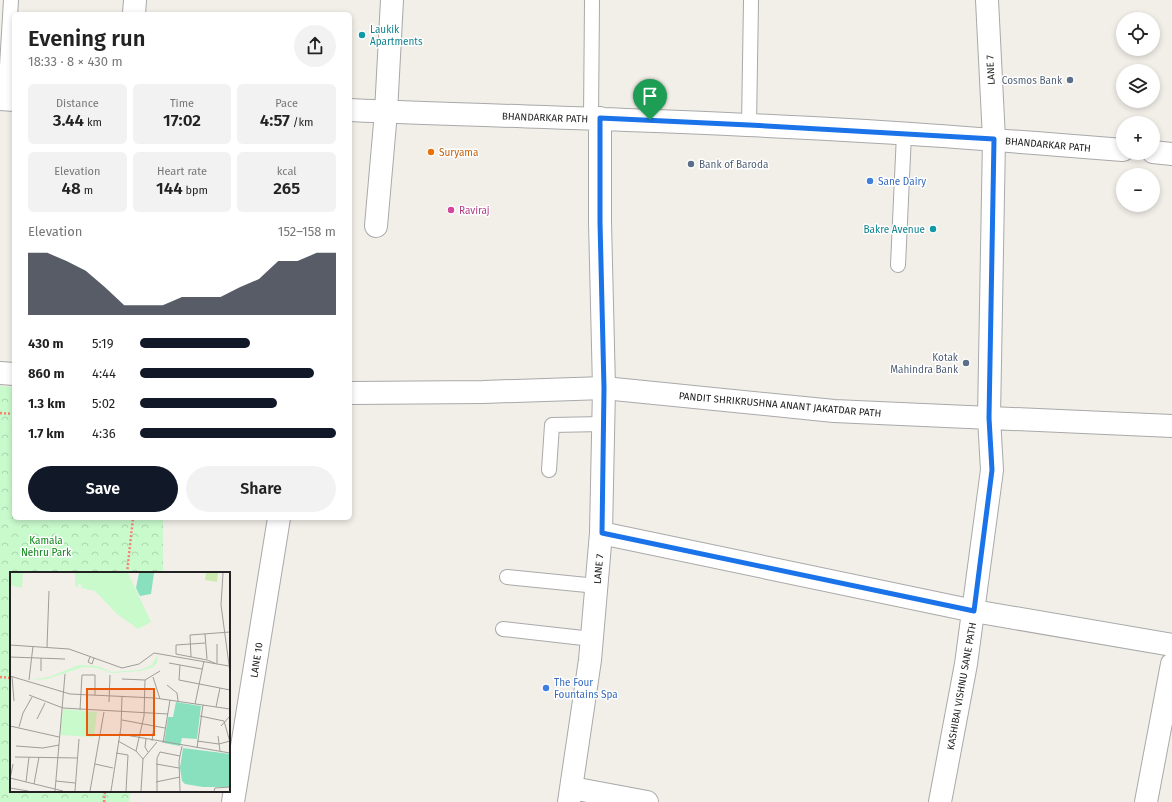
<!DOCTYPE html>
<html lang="en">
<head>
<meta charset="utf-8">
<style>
  :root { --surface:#fff; --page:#f2f2f2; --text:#222; --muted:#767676; --accent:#111827 }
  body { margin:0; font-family:"Fira Sans",sans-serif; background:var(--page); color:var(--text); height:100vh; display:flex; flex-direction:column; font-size:15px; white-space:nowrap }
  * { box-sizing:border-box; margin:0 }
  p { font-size:13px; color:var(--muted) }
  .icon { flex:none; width:22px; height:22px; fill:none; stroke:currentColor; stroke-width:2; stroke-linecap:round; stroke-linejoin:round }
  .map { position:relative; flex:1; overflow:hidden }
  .details { position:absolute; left:12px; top:12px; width:340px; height:508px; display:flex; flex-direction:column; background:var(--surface); border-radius:6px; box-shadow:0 2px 6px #0003 }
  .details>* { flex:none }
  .controls { position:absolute; left:1116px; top:12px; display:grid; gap:8px }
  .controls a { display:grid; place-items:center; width:44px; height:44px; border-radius:50%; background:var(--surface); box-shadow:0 2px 6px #0003; font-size:20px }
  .pin { position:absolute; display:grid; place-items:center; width:34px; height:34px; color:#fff; margin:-41px -17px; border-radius:50% 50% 50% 0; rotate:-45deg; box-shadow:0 0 4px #0007 }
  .pin .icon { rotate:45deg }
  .round { display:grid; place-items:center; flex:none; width:42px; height:42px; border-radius:21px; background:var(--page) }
  .overview { display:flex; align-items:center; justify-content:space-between; height:68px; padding:0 16px }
  h1 { font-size:22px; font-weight:600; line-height:30px }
  .metrics { display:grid; grid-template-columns:repeat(3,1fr); gap:6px; height:68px; padding:4px 16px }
  .metrics div { display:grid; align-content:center; border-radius:6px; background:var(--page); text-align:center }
  .metrics b { font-size:17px; font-weight:600 }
  .metrics small { font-size:11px; font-weight:400 }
  .metrics p { font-size:11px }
  .chart { height:112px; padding:8px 16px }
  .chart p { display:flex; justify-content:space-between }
  .chart svg { width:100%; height:72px; margin-top:4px; fill:var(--accent); opacity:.7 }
  .action { display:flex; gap:8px; margin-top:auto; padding:8px 16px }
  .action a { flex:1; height:46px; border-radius:24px; background:var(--accent); color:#fff; font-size:16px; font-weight:600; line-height:46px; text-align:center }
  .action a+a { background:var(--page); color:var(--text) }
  ul { padding:0 16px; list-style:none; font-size:13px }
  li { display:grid; grid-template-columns:64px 48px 1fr; align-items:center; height:30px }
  li i { height:10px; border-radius:5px; background:var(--accent) }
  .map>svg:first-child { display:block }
  .park { fill:url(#park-crowns) }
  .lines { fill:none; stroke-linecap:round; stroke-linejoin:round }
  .service-casing { stroke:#a9a9a9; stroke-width:16 }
  .minor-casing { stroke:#a9a9a9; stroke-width:24 }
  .tertiary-casing { stroke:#a9a9a9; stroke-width:24 }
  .path { stroke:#fa8072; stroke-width:2.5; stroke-dasharray:2 2; stroke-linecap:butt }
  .service { stroke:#fff; stroke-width:14 }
  .minor { stroke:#fff; stroke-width:22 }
  .tertiary { stroke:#fff; stroke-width:22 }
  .route-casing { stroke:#fff; stroke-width:8 }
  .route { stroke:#1a73e8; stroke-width:5 }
  .culture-dot { fill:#0f9aa8; stroke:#fff; stroke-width:1.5 }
  .service-dot { fill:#5c6f8a; stroke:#fff; stroke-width:1.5 }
  .food-dot { fill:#e8710a; stroke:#fff; stroke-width:1.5 }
  .shop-dot { fill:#3f7fe0; stroke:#fff; stroke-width:1.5 }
  .hotel-dot { fill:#d1479c; stroke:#fff; stroke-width:1.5 }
  .labels { text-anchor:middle; stroke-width:3; stroke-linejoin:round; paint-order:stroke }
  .culture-label { font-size:10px; fill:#0d838f; stroke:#fff; text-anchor:start }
  .street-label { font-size:10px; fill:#222; stroke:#fff }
  .service-label { font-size:10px; fill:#4e5e75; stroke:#fff; text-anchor:end }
  .food-label { font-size:10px; fill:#c56008; stroke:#fff; text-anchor:start }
  .shop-label { font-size:10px; fill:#366cbe; stroke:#fff; text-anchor:start }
  .hotel-label { font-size:10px; fill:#b23c85; stroke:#fff; text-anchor:start }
  .park-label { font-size:10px; fill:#0c8416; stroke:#fff }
  .inset-road { fill:none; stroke:#9f9d99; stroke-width:1 }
  .view { fill:#e8590c; fill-opacity:0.15; stroke:#e8590c; stroke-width:2 }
  .inset-edge { fill:none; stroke:#222; stroke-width:2 }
</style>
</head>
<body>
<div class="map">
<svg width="1172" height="802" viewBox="0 0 1172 802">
  <defs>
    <pattern id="park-crowns" width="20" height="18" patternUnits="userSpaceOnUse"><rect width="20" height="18" fill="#c8facc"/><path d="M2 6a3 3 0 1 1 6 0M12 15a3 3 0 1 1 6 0" fill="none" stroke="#acd6af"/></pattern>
  </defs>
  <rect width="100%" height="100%" fill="#f2efe9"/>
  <path class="park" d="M0 386 14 387V518H163V573H11V791H131L129 802H0Z"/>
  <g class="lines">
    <defs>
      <path id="service" d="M5 99 11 0
        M591 118 592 1
        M749 125 751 1
        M898 265 904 134
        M549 470 552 425 603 424
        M507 577 597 586
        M503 629 592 639"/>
      <path id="minor" d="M134 14 135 0
        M376 226 386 112 392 0
        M0 373 14 374
        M350 393 483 392 604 388 834 411 1172 426
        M601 533 974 611 1172 645
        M572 788 647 802
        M233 802 279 518
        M940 802 966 664 992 470 989 418 994 139 987 0
        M1146 802 1172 664"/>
      <path id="tertiary" d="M0 99 14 100
        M350 110C482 116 614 118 747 125 872 130 998 140 1123 150
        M1153 152 1172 154
        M569 802 590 660 601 533 604 388 600 222V118"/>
    </defs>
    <use href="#service" class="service-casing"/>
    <use href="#minor" class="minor-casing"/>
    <use href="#tertiary" class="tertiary-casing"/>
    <path class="path" d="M0 413 14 414
      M127 573 133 518
      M0 677 11 678
      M104 802 105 791"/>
    <use href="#service" class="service"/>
    <use href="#minor" class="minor"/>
    <use href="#tertiary" class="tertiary"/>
  </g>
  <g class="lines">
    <defs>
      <path id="route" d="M600 118 749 125 994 139 989 418 992 470 974 611 602 533 604 388 600 222Z"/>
    </defs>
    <use href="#route" class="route-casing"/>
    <use href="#route" class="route"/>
  </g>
  <g class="culture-dot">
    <circle cx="362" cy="35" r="4"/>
    <circle cx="933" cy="229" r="4"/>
  </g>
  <g class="service-dot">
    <circle cx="1070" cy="80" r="4"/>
    <circle cx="691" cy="164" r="4"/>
    <circle cx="966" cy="363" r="4"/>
  </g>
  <circle class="food-dot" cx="431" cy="152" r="4"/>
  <g class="shop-dot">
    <circle cx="870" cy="181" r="4"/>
    <circle cx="546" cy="688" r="4"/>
  </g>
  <circle class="hotel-dot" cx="451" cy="210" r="4"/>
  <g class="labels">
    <g class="culture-label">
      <text x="370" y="33">Laukik<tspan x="370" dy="12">Apartments</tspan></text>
      <text x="925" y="233" text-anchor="end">Bakre Avenue</text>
    </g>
    <g class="street-label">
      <text transform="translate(990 70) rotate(-93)" y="4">LANE 7</text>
      <text transform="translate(545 117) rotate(2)" y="4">BHANDARKAR PATH</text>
      <text transform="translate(1048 144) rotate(5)" y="4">BHANDARKAR PATH</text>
      <text transform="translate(780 404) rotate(5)" y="4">PANDIT SHRIKRUSHNA ANANT JAKATDAR PATH</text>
      <text transform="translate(598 569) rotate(-85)" y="4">LANE 7</text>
      <text transform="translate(256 660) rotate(-81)" y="4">LANE 10</text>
      <text transform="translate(961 686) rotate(-80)" y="4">KASHIBAI VISHNU SANE PATH</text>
    </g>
    <g class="service-label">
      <text x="1062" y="84">Cosmos Bank</text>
      <text x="699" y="168" text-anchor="start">Bank of Baroda</text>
      <text x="958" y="361">Kotak<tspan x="958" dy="12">Mahindra Bank</tspan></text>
    </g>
    <g class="food-label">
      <text x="439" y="156">Suryama</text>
    </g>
    <g class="shop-label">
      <text x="878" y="185">Sane Dairy</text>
      <text x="554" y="686">The Four<tspan x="554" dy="12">Fountains Spa</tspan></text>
    </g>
    <g class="hotel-label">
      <text x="459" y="214">Raviraj</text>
    </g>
    <g class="park-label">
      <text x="46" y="544">Kamala<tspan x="46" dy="12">Nehru Park</tspan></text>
    </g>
  </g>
  <g transform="translate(10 572)">
    <rect width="220" height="220" fill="#f2efe9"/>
    <path d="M196 1H208L207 10 195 8Z" fill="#cdebb0"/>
    <path d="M0 1H13L12 16 0 13ZM65 1H118L141 50 128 57 107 42 85 19 71 16 72 13 68 12 67 16 65 13ZM148 82 147 91 143 95 131 99 101 101 88 96 73 95 37 107 20 108 39 105 69 93 88 94 101 100 130 98 142 93ZM53 137 87 140 84 165 50 163Z" fill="#c8facc"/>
    <path d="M129 1H144L141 22 130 24 126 16ZM166 130 191 134 187 167 172 166 170 174 154 171 158 145H163ZM173 176 220 182V215H193L175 212 172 209 170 196Z" fill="#88e0be"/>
    <path class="inset-road" d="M213 1 211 33 220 100M195 62 197 87M195 71 166 73V82L197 88 207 92M207 72V91M0 73 59 77 112 96 129 92 144 81 219 94M37 75 39 19M0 85 55 87M80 85 78 90 82 92 84 86M181 85 180 63 220 60M159 91 192 97M170 93 169 108 220 118M31 99V86M0 104 60 122 145 126 220 137M2 104 4 129M143 105 150 127M112 107 135 108 150 99M19 108 23 74M157 113 167 121 168 129M19 123 53 136 158 142M99 130 100 103M185 132 194 89M206 135 210 116M70 138 72 103H85V123M190 144 214 149M27 147 35 131M112 148 155 156M214 149 220 170M0 154 49 165M211 154 220 144M9 155 13 141 22 125M110 162 220 181M208 164 210 179M136 167 135 175 138 180M108 169 126 179 133 187M142 169 144 154M187 169 209 172 220 169M153 171 160 128M6 174 33 176 49 173M187 176 193 133M126 179 134 144 135 108M106 181 118 183 116 219M5 185 68 186M85 192 103 196M146 192 169 196M0 206 53 219M0 207 3 192M46 209 65 211M16 210 19 185M146 210 170 205M24 212 29 185M0 216 18 219M45 219 55 102M65 219 69 167M80 219 94 140M101 219 111 155 112 124M131 219 133 187 147 170M147 219V186L150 180 170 184M170 219 169 189 172 174M204 219 205 216 220 215"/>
    <path class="view" d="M77 117H144V163H77Z"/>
    <rect width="220" height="220" class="inset-edge"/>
  </g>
</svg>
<div class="controls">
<a><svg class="icon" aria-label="locate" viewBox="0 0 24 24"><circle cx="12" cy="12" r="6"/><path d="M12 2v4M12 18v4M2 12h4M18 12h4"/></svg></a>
<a><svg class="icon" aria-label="layers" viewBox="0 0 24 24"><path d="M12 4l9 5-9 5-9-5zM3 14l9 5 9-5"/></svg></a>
<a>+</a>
<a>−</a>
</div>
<div class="pin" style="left:650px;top:120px;background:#1e9e55"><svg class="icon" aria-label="arrive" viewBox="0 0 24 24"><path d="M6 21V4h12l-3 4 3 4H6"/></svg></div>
<section class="details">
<div class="overview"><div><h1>Evening run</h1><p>18:33 · 8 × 430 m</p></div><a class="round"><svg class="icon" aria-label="share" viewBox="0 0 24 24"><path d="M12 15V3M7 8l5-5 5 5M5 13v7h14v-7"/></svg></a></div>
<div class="metrics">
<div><p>Distance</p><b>3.44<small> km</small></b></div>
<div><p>Time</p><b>17:02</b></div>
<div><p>Pace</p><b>4:57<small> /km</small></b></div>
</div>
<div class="metrics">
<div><p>Elevation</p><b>48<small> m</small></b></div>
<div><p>Heart rate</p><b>144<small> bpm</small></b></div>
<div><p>kcal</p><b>265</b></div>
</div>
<div class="chart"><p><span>Elevation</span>152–158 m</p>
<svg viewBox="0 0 160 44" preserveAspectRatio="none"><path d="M0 44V6L10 6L20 11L30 17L40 27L50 38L60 38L70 38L80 33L90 33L100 33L110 27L120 22L130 11L140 11L150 6L160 6V44z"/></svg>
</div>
<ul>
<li><b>430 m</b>5:19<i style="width:56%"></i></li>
<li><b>860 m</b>4:44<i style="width:89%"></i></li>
<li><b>1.3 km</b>5:02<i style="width:70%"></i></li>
<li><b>1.7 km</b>4:36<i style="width:100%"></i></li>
</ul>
<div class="action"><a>Save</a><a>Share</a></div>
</section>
</div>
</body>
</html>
